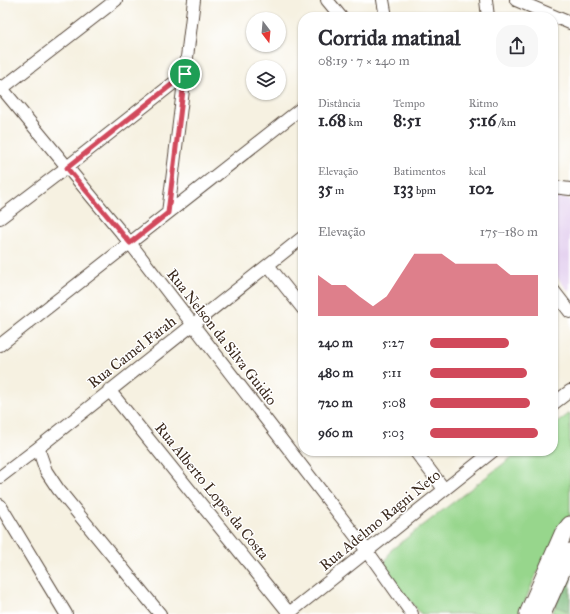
<!DOCTYPE html>
<html lang="pt">
<head>
<meta charset="utf-8">
<style>
  :root { --surface:#fff; --page:#f7f7f7; --text:#2b2b33; --muted:#7c7c81; --accent:#d1495b }
  body { margin:0; font-family:"IM FELL Great Primer",serif; background:var(--page); color:var(--text); height:100vh; display:flex; flex-direction:column; font-size:15px; white-space:nowrap }
  * { box-sizing:border-box; margin:0 }
  p { font-size:13px; color:var(--muted) }
  .icon { flex:none; width:22px; height:22px; fill:none; stroke:currentColor; stroke-width:2; stroke-linecap:round; stroke-linejoin:round }
  .map { position:relative; flex:1; overflow:hidden }
  .details { position:absolute; left:298px; top:12px; width:260px; height:444px; display:flex; flex-direction:column; background:var(--surface); border-radius:16px; box-shadow:0 1px 3px #0004 }
  .details>* { flex:none }
  .needle { width:26px; rotate:164deg }
  .controls { position:absolute; left:246px; top:12px; display:grid; gap:8px }
  .controls a { display:grid; place-items:center; width:40px; height:40px; border-radius:50%; background:var(--surface); box-shadow:0 1px 3px #0004; font-size:20px }
  .pin { position:absolute; display:grid; place-items:center; width:34px; height:34px; color:#fff; margin:-17px; border:2px solid #fff; border-radius:50%; box-shadow:0 1px 4px #0007 }
  .round { display:grid; place-items:center; flex:none; width:42px; height:42px; border-radius:16px; background:var(--page) }
  .overview { display:flex; align-items:center; justify-content:space-between; height:68px; padding:0 20px }
  h1 { font-size:22px; font-weight:800; line-height:30px }
  .metrics { display:grid; grid-template-columns:repeat(3,1fr); gap:6px; height:68px; padding:4px 20px }
  .metrics div { display:grid; align-content:center }
  .metrics b { font-size:17px; font-weight:800 }
  .metrics small { font-size:11px; font-weight:400 }
  .metrics p { font-size:11px }
  .chart { height:112px; padding:8px 20px }
  .chart p { display:flex; justify-content:space-between }
  .chart svg { width:100%; height:72px; margin-top:4px; fill:var(--accent); opacity:.7 }
  ul { padding:0 20px; list-style:none; font-size:13px }
  li { display:grid; grid-template-columns:64px 48px 1fr; align-items:center; height:30px }
  li i { height:10px; border-radius:5px; background:var(--accent) }
  .map>svg:first-child { display:block }
  .built { fill:#e5d3f0 }
  .green { fill:#97d68c; stroke:#698055 }
  .forest { fill:#79b778; stroke:#5a704b }
  .lines { fill:none; stroke-linecap:round; stroke-linejoin:round }
  .street-casing { stroke:#57483b; stroke-width:14 }
  .secondary-casing { stroke:#57483b; stroke-width:19 }
  .street { stroke:#fff; stroke-width:12 }
  .secondary { stroke:#fff; stroke-width:17 }
  .route-casing { stroke:#fff; stroke-width:8 }
  .route { stroke:#d1495b; stroke-width:5 }
  .labels { text-anchor:middle; stroke-width:3; stroke-linejoin:round; paint-order:stroke }
  .street-label { font-size:15px; fill:#3b2a1e; stroke:#fff }
</style>
</head>
<body>
<div class="map">
<svg width="570" height="614" viewBox="0 0 570 614">
  <rect width="100%" height="100%" fill="#fff"/>
  <filter id="ink" filterUnits="userSpaceOnUse"><feTurbulence type="fractalNoise" baseFrequency=".025" numOctaves="2"/><feDisplacementMap in="SourceGraphic" scale="8" xChannelSelector="R" yChannelSelector="G"/><feConvolveMatrix kernelMatrix="1 2 1 2 8 2 1 2 1" color-interpolation-filters="sRGB"/></filter>
  <filter id="wash" filterUnits="userSpaceOnUse"><feTurbulence type="fractalNoise" baseFrequency=".012" numOctaves="4" result="noise"/><feDisplacementMap in="SourceGraphic" scale="16" xChannelSelector="R" yChannelSelector="G"/><feGaussianBlur stdDeviation="0.9" result="paint"/><feColorMatrix in="noise" values="0 0 0 0 0 0 0 0 0 0 0 0 0 0 0 0 0 1.4 0 .05"/><feComposite in="paint" operator="in"/></filter>
  <g filter="url(#wash)">
    <rect width="100%" height="100%" fill="#f6f1e1"/>
    <path class="built" d="M553 197 570 199V293L553 272Z"/>
    <path class="green" d="M570 413V515L535 577 520 614H421L389 576 385 562 391 550 520 451H553V426Z
      M570 571V614H552Z"/>
    <path class="forest" d="M570 571V612L555 606Z"/>
  </g>
  <g filter="url(#ink)">
    <g class="lines">
      <defs>
        <path id="street" d="M327 0 341 17
          M383 0 386 17
          M486 0 488 17
          M516 0 570 23
          M0 86 130 243 368 552 412 614
          M0 90 116 0
          M553 187 570 189
          M168 213 194 0
          M0 218 67 167 185 74
          M268 265 303 309
          M553 290 570 312
          M0 345 303 107
          M109 390 289 613
          M553 404 570 391
          M38 448 46 471 58 489 160 614
          M415 451 444 489
          M0 477 38 448 303 237
          M0 505 66 614
          M288 614 493 451"/>
        <path id="secondary" d="M528 614 563 534 570 525
          M542 614 570 552"/>
      </defs>
      <use href="#street" class="street-casing"/>
      <use href="#secondary" class="secondary-casing"/>
      <use href="#street" class="street"/>
      <use href="#secondary" class="secondary"/>
    </g>
  </g>
  <g class="lines" filter="url(#ink)">
    <defs>
      <path id="route" d="M185 74 168 213 130 243 67 168Z"/>
    </defs>
    <use href="#route" class="route-casing"/>
    <use href="#route" class="route"/>
  </g>
  <g class="labels">
    <g class="street-label">
      <text transform="translate(222 337) rotate(52)" y="5">Rua Nelson da Silva Guidio</text>
      <text transform="translate(132 352) rotate(-38)" y="5">Rua Camel Farah</text>
      <text transform="translate(212 491) rotate(51)" y="5">Rua Alberto Lopes da Costa</text>
      <text transform="translate(380 520) rotate(-39)" y="5">Rua Adelmo Ragni Neto</text>
    </g>
  </g>
</svg>
<div class="controls">
<a><svg class="needle" viewBox="-14 -14 28 28"><path d="M0-13l5 13h-10z" fill="#e53935"/><path d="M0 13l5-13h-10z" fill="#7c7c81"/></svg></a>
<a><svg class="icon" aria-label="layers" viewBox="0 0 24 24"><path d="M12 4l9 5-9 5-9-5zM3 14l9 5 9-5"/></svg></a>
</div>
<div class="pin" style="left:185px;top:74px;background:#1e9e55"><svg class="icon" aria-label="arrive" viewBox="0 0 24 24"><path d="M6 21V4h12l-3 4 3 4H6"/></svg></div>
<section class="details">
<div class="overview"><div><h1>Corrida matinal</h1><p>08:19 · 7 × 240 m</p></div><a class="round"><svg class="icon" aria-label="share" viewBox="0 0 24 24"><path d="M12 15V3M7 8l5-5 5 5M5 13v7h14v-7"/></svg></a></div>
<div class="metrics">
<div><p>Distância</p><b>1.68<small> km</small></b></div>
<div><p>Tempo</p><b>8:51</b></div>
<div><p>Ritmo</p><b>5:16<small> /km</small></b></div>
</div>
<div class="metrics">
<div><p>Elevação</p><b>35<small> m</small></b></div>
<div><p>Batimentos</p><b>133<small> bpm</small></b></div>
<div><p>kcal</p><b>102</b></div>
</div>
<div class="chart"><p><span>Elevação</span>175–180 m</p>
<svg viewBox="0 0 160 44" preserveAspectRatio="none"><path d="M0 44V19L10 25L20 25L30 32L40 38L50 32L60 19L70 6L80 6L90 6L100 12L110 12L120 12L130 12L140 19L150 19L160 19V44z"/></svg>
</div>
<ul>
<li><b>240 m</b>5:27<i style="width:73%"></i></li>
<li><b>480 m</b>5:11<i style="width:90%"></i></li>
<li><b>720 m</b>5:08<i style="width:93%"></i></li>
<li><b>960 m</b>5:03<i style="width:100%"></i></li>
</ul>
</section>
</div>
</body>
</html>
